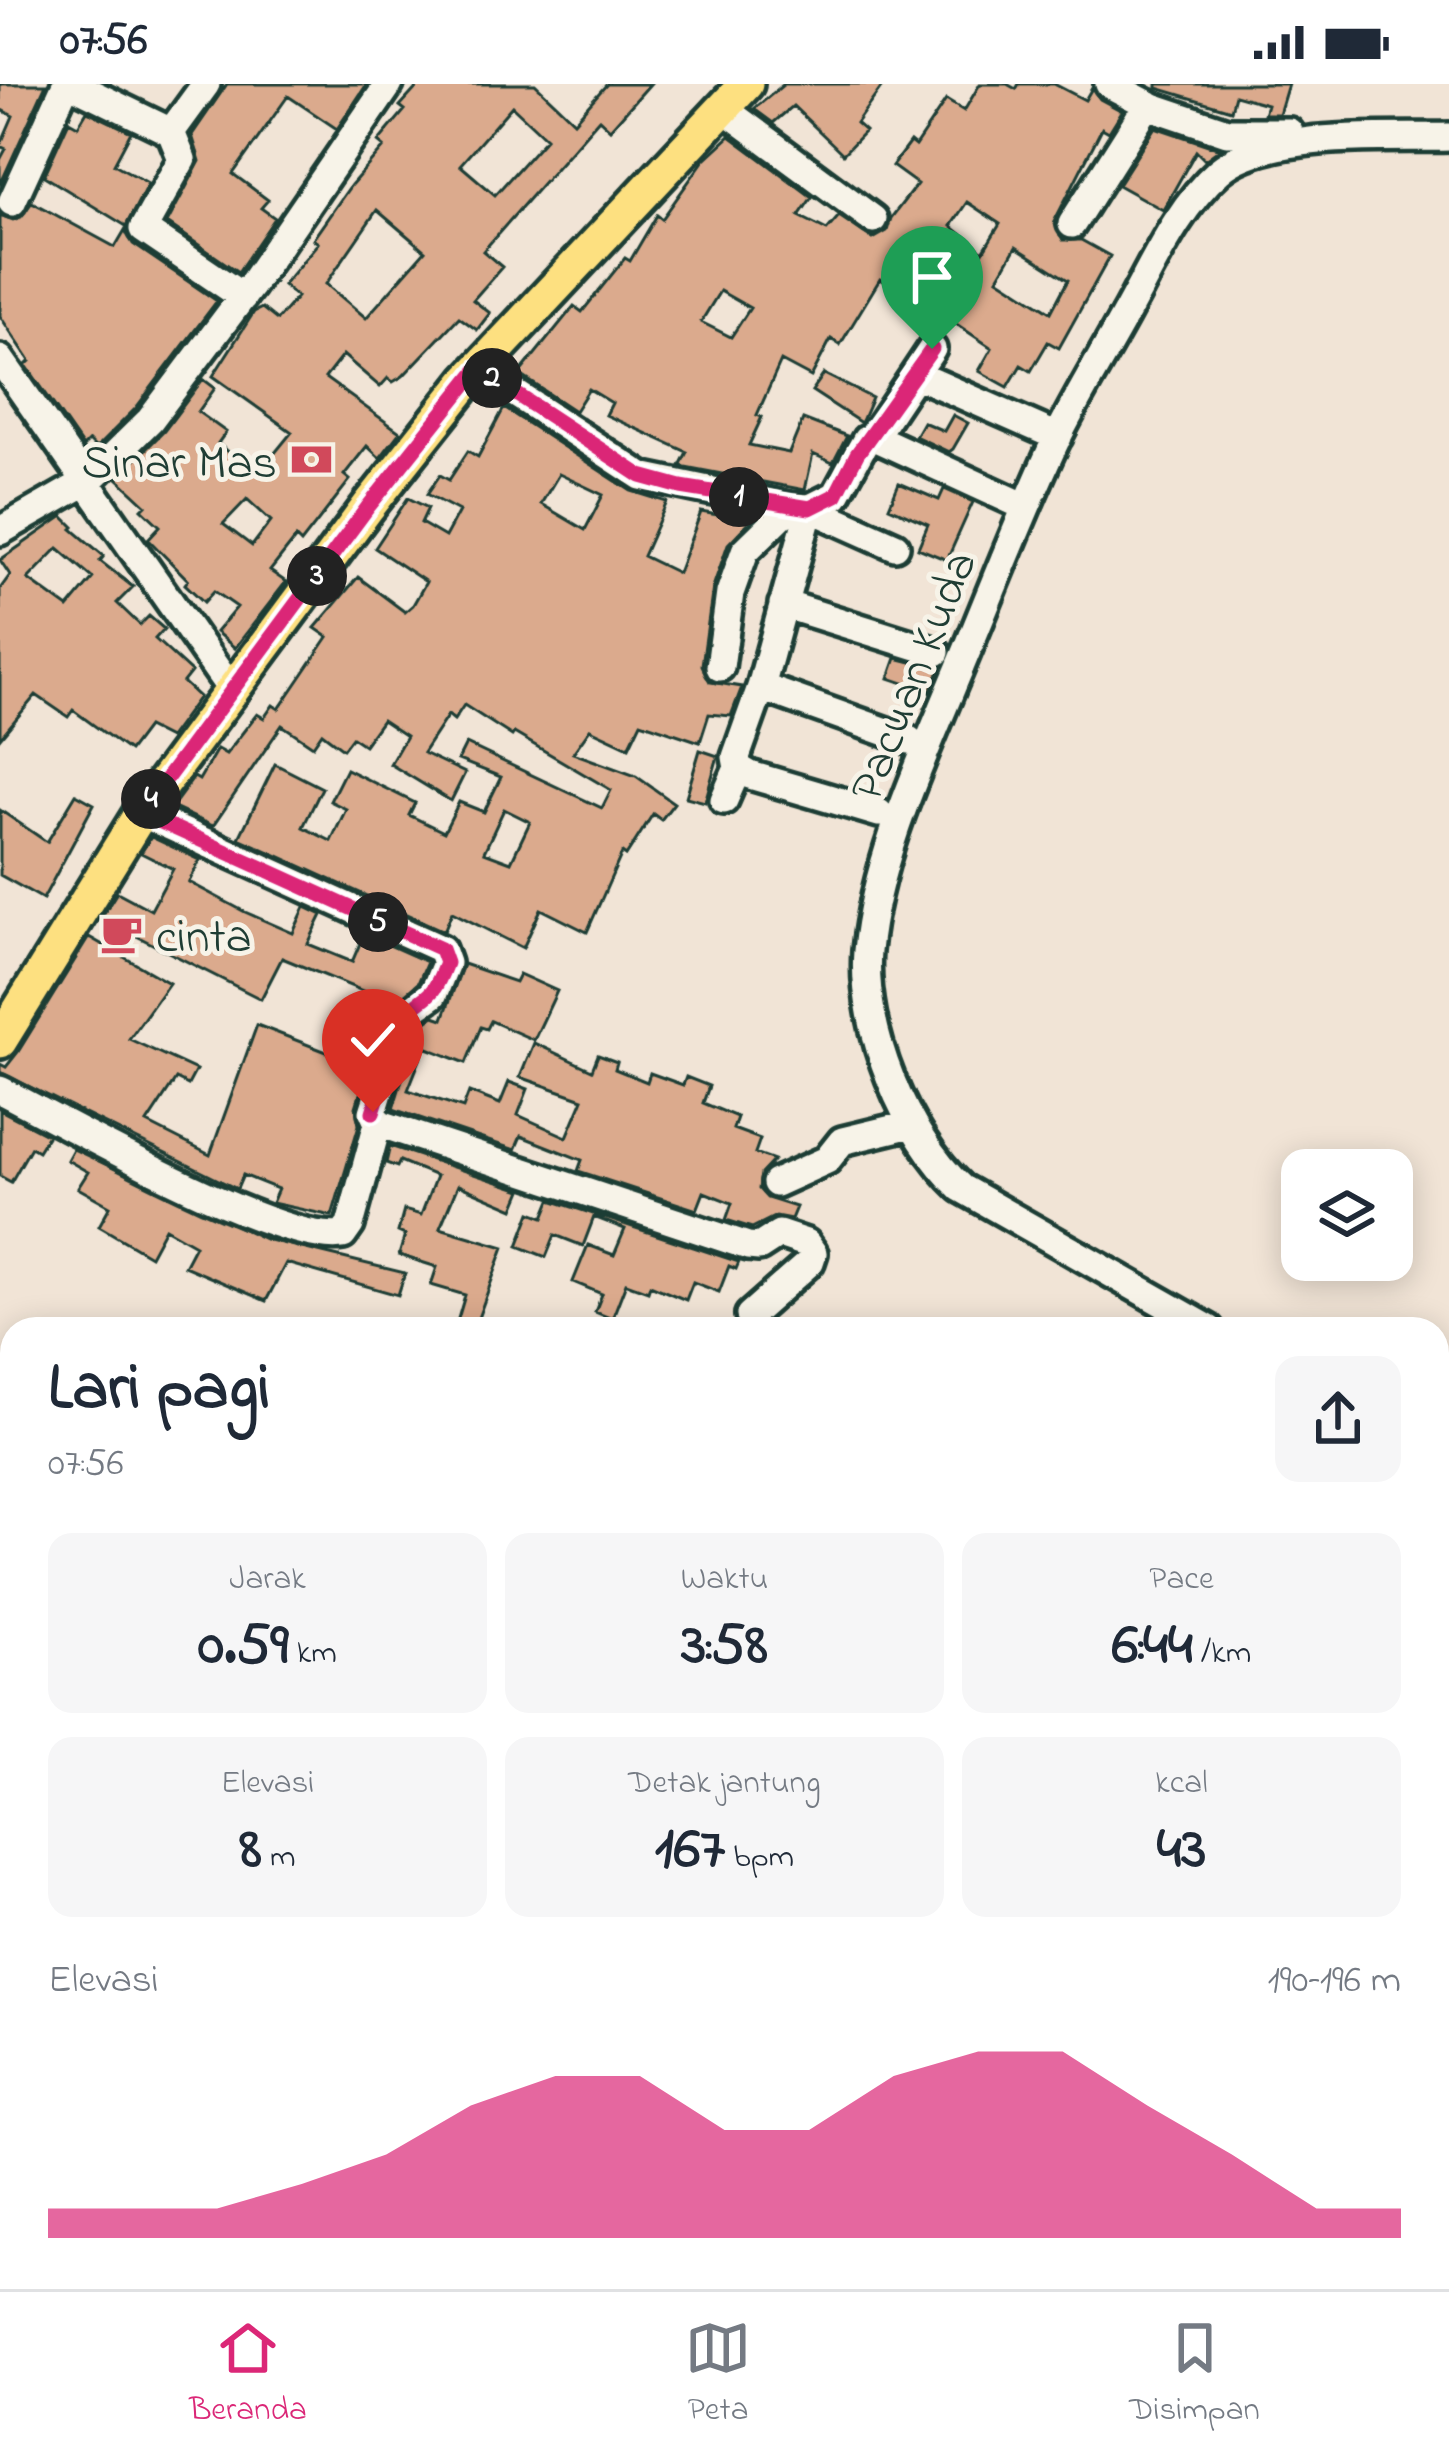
<!DOCTYPE html>
<html lang="id">
<head>
<meta charset="utf-8">
<style>
  :root { --surface:#fff; --page:#f6f6f7; --text:#1f2937; --muted:#747a83; --line:#e0e1e3; --accent:#db2777 }
  body { margin:0; font-family:"Indie Flower",sans-serif; background:var(--page); color:var(--text); height:100vh; display:flex; flex-direction:column; font-size:45px; white-space:nowrap }
  * { box-sizing:border-box; margin:0 }
  p { font-size:39px; color:var(--muted) }
  .icon { flex:none; width:66px; height:66px; fill:none; stroke:currentColor; stroke-width:2; stroke-linecap:round; stroke-linejoin:round }
  .map { position:relative; flex:1; overflow:hidden }
  .sheet { position:absolute; left:0px; top:1233px; width:1449px; height:972px; display:flex; flex-direction:column; background:var(--surface); border-radius:36px 36px 0 0; box-shadow:0 6px 30px #0003 }
  .sheet>* { flex:none }
  .fabs { position:absolute; left:1281px; top:1065px; display:grid; gap:24px }
  .fabs a { display:grid; place-items:center; width:132px; height:132px; border-radius:24px; background:var(--surface); box-shadow:0 6px 30px #0003; font-size:60px }
  .pin { position:absolute; display:grid; place-items:center; width:102px; height:102px; color:#fff; margin:-123px -51px; border-radius:50% 50% 50% 0; rotate:-45deg; box-shadow:0 0 12px #0007 }
  .pin .icon { rotate:45deg }
  .km { position:absolute; width:60px; height:60px; margin:-30px; border-radius:50%; background:#222; color:#fff; font-size:33px; line-height:60px; text-align:center }
  .round { display:grid; place-items:center; flex:none; width:126px; height:126px; border-radius:24px; background:var(--page) }
  .headline { display:flex; align-items:center; justify-content:space-between; height:204px; padding:0 48px }
  h1 { font-size:66px; font-weight:700; line-height:90px }
  .metrics { display:grid; grid-template-columns:repeat(3,1fr); gap:18px; height:204px; padding:12px 48px }
  .metrics div { display:grid; align-content:center; border-radius:24px; background:var(--page); text-align:center }
  .metrics b { font-size:60px; font-weight:700 }
  .metrics small { font-size:33px; font-weight:400 }
  .metrics p { font-size:33px }
  .chart { height:336px; padding:24px 48px }
  .chart p { display:flex; justify-content:space-between }
  .chart svg { width:100%; height:216px; margin-top:12px; fill:var(--accent); opacity:.7 }
  .status { display:flex; justify-content:space-between; align-items:center; height:84px; padding:0 60px; background:var(--surface); direction:ltr }
  .status svg { height:33px; fill:currentColor }
  .dock { display:flex; justify-content:space-around; align-items:center; height:168px; border-top:3px solid var(--line); background:var(--surface); font-size:33px; color:var(--muted) }
  .dock a { display:grid; justify-items:center; gap:6px }
  .dock .selected { color:var(--accent) }
  .map>svg:first-child { display:block }
  .green { fill:#ccdd91; stroke:#768d62; stroke-width:3 }
  .building { fill:#dbaa8d; stroke:#1f3d34; stroke-width:3; fill-rule:evenodd }
  .lines { fill:none; stroke-linecap:round; stroke-linejoin:round }
  .minor-casing { stroke:#1f3d34; stroke-width:36 }
  .major-casing { stroke:#1f3d34; stroke-width:42 }
  .minor { stroke:#f7f3e8; stroke-width:27 }
  .major { stroke:#fde080; stroke-width:33 }
  .route-casing { stroke:#fff; stroke-width:24 }
  .route { stroke:#db2777; stroke-width:15 }
  .labels { text-anchor:middle; stroke-width:10; stroke-linejoin:round; paint-order:stroke }
  .poi-label { font-size:48px; fill:#1f3d34; stroke:#f7f3e8; text-anchor:end }
  .street-label { font-size:48px; fill:#1f3d34; stroke:#f7f3e8 }
</style>
</head>
<body>
<div class="status"><b>07:56</b><svg viewBox="0 0 49 12"><path d="M0 12V9h3v3zM5 12V6h3v6zM10 12V3h3v9zM15 12V0h3v12zM26 1h20v11H26zM47 4h2v5h-2z"/></svg></div>
<div class="map">
<svg width="1449" height="2205" viewBox="0 0 1449 2205">
  <rect width="100%" height="100%" fill="#f1e4d6"/>
  <filter id="ink" filterUnits="userSpaceOnUse"><feTurbulence type="fractalNoise" baseFrequency=".00833" numOctaves="2"/><feDisplacementMap in="SourceGraphic" scale="24" xChannelSelector="R" yChannelSelector="G"/><feConvolveMatrix kernelMatrix="1 2 1 2 8 2 1 2 1" color-interpolation-filters="sRGB"/></filter>
  <g filter="url(#ink)">
    <path class="green" d="M12 1967V2193H139L133 2205H0V1989Z"/>
    <path class="building" d="M0 0H46L0 101V76L6 65 0 62 13 32 0 25Z
      M227 0H367L337 45 288 12 233 90 268 116 261 124 275 134 238 188 167 139 200 77 192 51Z
      M420 0H535L574 37 607 0H650L610 45 599 35 483 167 502 183 473 216 490 229 477 246 459 233 403 292 393 298 388 294 380 303 343 271 325 294 400 348 380 374 367 362 344 391 350 396 301 459 296 454 270 487 286 498 235 564 216 548 237 523 214 507 204 518 185 500 188 496 148 455 160 442 142 425 146 421 117 394 164 347 203 295 215 304 198 328 226 348 218 359 250 389 256 382 261 386 292 348 213 292 254 228 262 224 277 236 297 213 283 201 318 159 313 155 351 101 384 63 378 58 405 26 400 22ZM512 22 546 54 495 111 460 81ZM377 126 425 167 366 234 326 200ZM247 415 271 437 252 462 223 440Z
      M784 0H884L856 39 865 47 843 70 793 22 773 39 754 25Z
      M980 0H1007L1016 5 1019 0H1054L1085 16 1092 4 1100 15 1122 27 1109 48 1102 44 1054 138 1063 156H1081L1110 172 1059 264 1048 258 1031 287 1021 281 1008 303 979 287 992 264 898 201 896 205 880 195 840 261 831 255 811 293 781 277 757 331 762 333 749 361 789 369 803 335 847 352 833 379 813 370 805 406 680 382 687 368 606 331 612 319 589 305 575 327 519 290 574 222 582 228 625 174 630 177 657 131 662 135 704 76 730 52 812 113 799 132 827 146 839 132 873 155 887 147 891 134 917 100 892 82 910 58 915 62 946 16 964 27ZM967 118 1000 140 983 168 951 142ZM1016 163 1068 196 1051 228 998 194ZM720 207 750 224 731 253 701 238Z
      M1157 0H1288L1279 30H1264L1267 20 1235 11 1231 26 1157 4Z
      M87 27 131 48 114 80 148 99 126 142 44 92 69 37 78 42Z
      M1155 43 1220 65 1205 76 1196 67 1163 126 1118 101Z
      M32 118 115 163 125 146 133 160 217 217 136 324 96 364 89 357 83 363 26 281 30 277 0 232V131L13 136 21 133Z
      M824 290 872 314 861 339 812 307Z
      M504 324 631 407 667 418 643 472 678 489 701 428 750 437 728 460 713 503 702 581 710 598 742 603 731 632 709 630 700 658 641 638 629 663 590 645 573 669 636 692 674 719 661 736 653 730 626 772 622 769 587 848 541 825 523 864 452 828 444 847 239 754 275 680 322 704 303 743 331 757 346 725 330 717 346 685 415 719 409 731 444 748 459 718 484 728 501 693 458 676 466 660 602 724 611 706 514 649 512 652 464 621 454 636 448 631 423 669 465 689 451 717 390 680 406 652 382 636 364 661 352 653 343 665 322 649 313 662 282 641 213 742 172 723 194 693 199 696 217 665 226 670 257 630 264 634 273 621 279 625 328 553 315 544 358 493 405 528 413 521 426 498 375 464 408 414 428 424 421 439 445 453 459 427 427 410 440 391 449 396 468 367 478 373ZM559 390 603 411 585 446 541 420ZM504 725 530 738 511 778 484 768Z
      M953 331 968 339 953 365 949 368 915 352 923 338 944 347Z
      M899 399 939 416 944 405 973 418 947 476 918 464 928 440 889 423Z
      M63 432 74 443 72 445 104 472 100 477 133 503 117 519 140 541 149 532 164 545 155 555 191 588 183 598 199 613 169 654 147 643 129 667 73 626 68 633 36 611 0 654V505L10 491 0 476ZM58 464 93 494 68 524 28 495Z
      M896 574 940 585 930 608 889 594Z
      M700 666 718 672 705 718 686 713Z
      M76 710 94 720 43 815 0 791V726L47 758Z
      M151 753 200 776 189 798 245 828 293 849 305 823 322 831 308 860 352 878 364 850 427 878 418 899 386 927 356 1023 359 1041 332 1132 272 1119 278 1105 243 1091 237 1105 231 1102 0 988V980L6 983 18 968 89 853 169 899 129 955 196 986 188 1001 176 995 147 1039 210 1071 257 941 355 979 380 914 282 874 261 915 101 834 117 808 151 826 173 785 141 769Z
      M463 880 515 898 519 890 557 907 534 956 491 937 487 945 481 943 466 979 425 963 408 1006 463 1024 469 1008 500 1020 509 998 528 1005 518 1031 567 1053 583 1015 520 993 534 959 592 986 598 971 617 978 615 985 647 998 650 989 683 1001 686 993 709 1002 703 1019 737 1033 733 1045 760 1055 755 1069 774 1076 761 1090 759 1105 767 1114 796 1123 791 1135 776 1132 752 1144 726 1136 732 1119 704 1108 697 1126 578 1087 582 1076 521 1052 515 1066 393 1025 418 943 434 932 443 935Z
      M0 1026 48 1051 38 1067 31 1063 11 1098 0 1092Z
      M390 1062 522 1106 514 1125 458 1101 440 1144 504 1163 474 1245H455L465 1211 431 1201 437 1183 399 1171 405 1151 398 1148 404 1126 421 1131 436 1092 400 1077 397 1083 386 1079Z
      M73 1065 265 1155 405 1189 398 1211 286 1179 266 1217 184 1182 195 1161 165 1144 150 1172 99 1142 110 1122 78 1104 88 1088 67 1076Z
      M551 1116 739 1178 736 1185 729 1182 719 1208 693 1198 686 1216 650 1201 648 1207 626 1199 612 1235 595 1228 602 1210 573 1198 588 1161 614 1171 625 1145 594 1133 583 1162 555 1151 546 1173 518 1162 531 1128 544 1133Z"/>
    <g class="lines">
      <defs>
        <path id="minor" d="M72 0 171 48
          M206 0 171 48 182 75 143 145 243 213
          M1109 0 1153 23 1227 48H1289
          M724 25 873 135
          M12 118 66 0
          M1072 140 1148 20
          M0 275 230 604
          M478 285 641 392 790 423 810 424 836 411 866 356 876 354 1026 423
          M917 291 1058 353
          M872 355 932 265
          M0 447 89 396 150 336 250 203 389 0
          M783 520 936 568
          M720 583 730 509 745 467 790 423
          M761 603 909 656
          M724 716 738 684
          M141 729 441 865 446 879 433 911 403 932 373 1028 378 1039
          M879 729 750 691 738 684 736 673 761 603 810 424 895 462
          M0 1006C67 1040 279 1162 343 1151L350 1141 378 1039 748 1162 759 1163 779 1150 806 1159 813 1169 810 1178 750 1231 753 1245
          M776 1099 827 1076 842 1057 908 1041
          M1209 1245 961 1104C905 1052 861 945 867 867 876 775 918 685 953 600 987 520 1018 437 1055 358 1076 315 1102 273 1125 231 1152 183 1177 124 1219 87 1266 46 1388 55 1449 53
          M0 1335 12 1341
          M1437 1371 1449 1376
          M0 1657 12 1625
          M1437 1897 1449 1902
          M270 2193 273 2205
          M1033 2193 1053 2205
          M700 2205 704 2193"/>
        <path id="major" d="M0 957 141 729 368 423 469 295 746 0"/>
      </defs>
      <use href="#minor" class="minor-casing"/>
      <use href="#major" class="major-casing"/>
      <use href="#minor" class="minor"/>
      <use href="#major" class="major"/>
    </g>
  </g>
  <g class="lines" filter="url(#ink)">
    <defs>
      <path id="route" d="M373 1028 403 932C429 906 430 920 446 879L441 865 141 729 368 423 478 285 641 392 681 403 810 424 836 411 857 370 932 265"/>
    </defs>
    <use href="#route" class="route-casing"/>
    <use href="#route" class="route"/>
  </g>
  <defs>
    <symbol id="bank-bare" viewBox="-9 -9 18 18"><path d="M-6-4H6V4H-6ZM0-2.3a2.3 2.3 0 1 0 0 4.6a2.3 2.3 0 1 0 0-4.6Z" fill="#d1495b" stroke="#f7f3e8" stroke-width="2.5" paint-order="stroke"/></symbol>
    <symbol id="cafe-bare" viewBox="-9 -9 18 18"><path d="M-5.5-4.5H6V0H3Q3 3.5 0 3.5H-2.5Q-5.5 3.5-5.5 0ZM3-3.2v2h1.7v-2ZM-6 4.5H4V6H-6Z" fill="#d1495b" stroke="#f7f3e8" stroke-width="2.5" paint-order="stroke"/></symbol>
  </defs>
  <g fill-rule="evenodd">
    <use href="#bank-bare" x="282" y="346" width="59" height="59"/>
    <use href="#cafe-bare" x="92" y="820" width="59" height="59"/>
  </g>
  <g class="labels">
    <g class="poi-label">
      <text x="277" y="393">Sinar Mas</text>
      <text x="156" y="867" text-anchor="start">cinta</text>
    </g>
    <g class="street-label">
      <text transform="translate(911 591) rotate(-68)" y="17">Pacuan Kuda</text>
    </g>
  </g>
</svg>
<div class="fabs">
<a><svg class="icon" aria-label="layers" viewBox="0 0 24 24"><path d="M12 4l9 5-9 5-9-5zM3 14l9 5 9-5"/></svg></a>
</div>
<div class="pin" style="left:932px;top:265px;background:#1e9e55"><svg class="icon" aria-label="arrive" viewBox="0 0 24 24"><path d="M6 21V4h12l-3 4 3 4H6"/></svg></div>
<div class="pin" style="left:373px;top:1028px;background:#d93025"><svg class="icon" aria-label="check" viewBox="0 0 24 24"><path d="M5 12l5 5 9-10"/></svg></div>
<b class="km" style="left:739px;top:413px">1</b>
<b class="km" style="left:492px;top:294px">2</b>
<b class="km" style="left:317px;top:492px">3</b>
<b class="km" style="left:151px;top:715px">4</b>
<b class="km" style="left:378px;top:838px">5</b>
<section class="sheet">
<div class="headline"><div><h1>Lari pagi</h1><p>07:56</p></div><a class="round"><svg class="icon" aria-label="share" viewBox="0 0 24 24"><path d="M12 15V3M7 8l5-5 5 5M5 13v7h14v-7"/></svg></a></div>
<div class="metrics">
<div><p>Jarak</p><b>0.59<small> km</small></b></div>
<div><p>Waktu</p><b>3:58</b></div>
<div><p>Pace</p><b>6:44<small> /km</small></b></div>
</div>
<div class="metrics">
<div><p>Elevasi</p><b>8<small> m</small></b></div>
<div><p>Detak jantung</p><b>167<small> bpm</small></b></div>
<div><p>kcal</p><b>43</b></div>
</div>
<div class="chart"><p><span>Elevasi</span>190–196 m</p>
<svg viewBox="0 0 160 44" preserveAspectRatio="none"><path d="M0 44V38L10 38L20 38L30 33L40 27L50 17L60 11L70 11L80 22L90 22L100 11L110 6L120 6L130 17L140 27L150 38L160 38V44z"/></svg>
</div>
</section>
</div>
<nav class="dock">
<a class="selected"><svg class="icon" aria-label="home" viewBox="0 0 24 24"><path d="M3 11l9-7 9 7M6 9v11h12V9"/></svg>Beranda</a>
<a><svg class="icon" aria-label="map" viewBox="0 0 24 24"><path d="M3 6l6-2 6 2 6-2v14l-6 2-6-2-6 2zM9 4v14M15 6v14"/></svg>Peta</a>
<a><svg class="icon" aria-label="saved" viewBox="0 0 24 24"><path d="M7 4h10v16l-5-4-5 4z"/></svg>Disimpan</a>
</nav>
</body>
</html>
